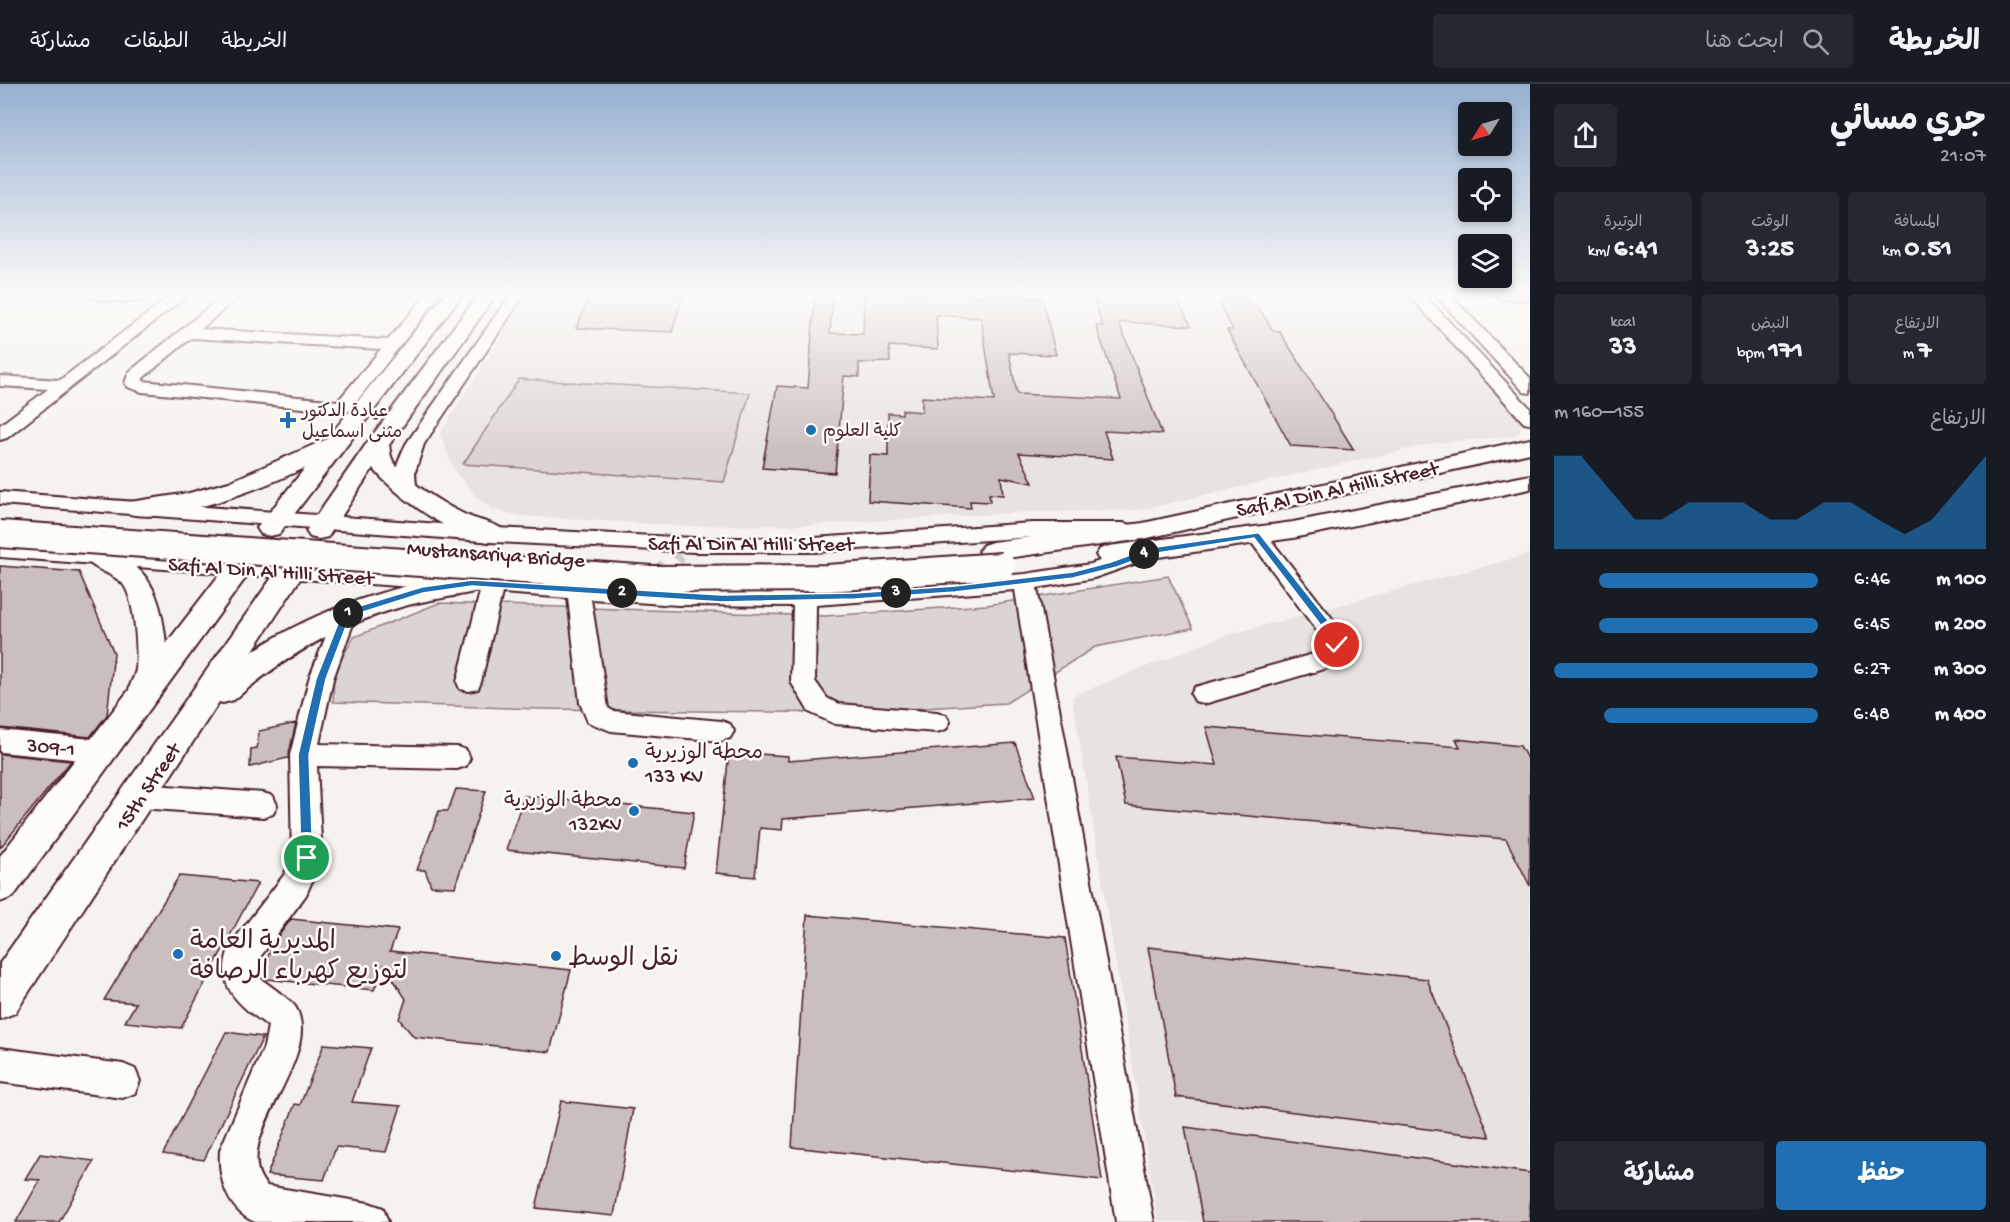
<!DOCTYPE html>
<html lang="ar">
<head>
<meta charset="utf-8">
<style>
  :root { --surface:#171b24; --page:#242831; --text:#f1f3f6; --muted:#9ea1a6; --line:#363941; --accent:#1f6fb2 }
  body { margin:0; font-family:"Gochi Hand","Playpen Sans Arabic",sans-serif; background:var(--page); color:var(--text); direction:rtl; height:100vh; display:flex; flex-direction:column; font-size:22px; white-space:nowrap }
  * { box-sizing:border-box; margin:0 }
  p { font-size:20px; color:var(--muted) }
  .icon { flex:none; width:33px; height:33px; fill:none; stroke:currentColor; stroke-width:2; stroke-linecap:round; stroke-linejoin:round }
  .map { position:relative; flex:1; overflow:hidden; direction:ltr }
  .side { display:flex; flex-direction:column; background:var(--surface); width:480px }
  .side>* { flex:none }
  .needle { width:39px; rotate:233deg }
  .buttons { position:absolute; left:1458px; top:18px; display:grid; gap:12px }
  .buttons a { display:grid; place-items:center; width:54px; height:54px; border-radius:6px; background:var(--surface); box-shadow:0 3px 9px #0003; font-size:30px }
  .pin { position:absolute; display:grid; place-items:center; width:51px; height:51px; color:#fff; margin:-26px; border:3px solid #fff; border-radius:50%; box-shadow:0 2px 6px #0007 }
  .km { position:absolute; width:30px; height:30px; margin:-15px; border-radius:50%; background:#222; color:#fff; font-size:16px; line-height:30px; text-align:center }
  .round { display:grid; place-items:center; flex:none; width:63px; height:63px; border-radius:6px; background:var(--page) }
  .summary { display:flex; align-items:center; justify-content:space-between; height:102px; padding:0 24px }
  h1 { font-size:33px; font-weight:700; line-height:45px }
  .stats { display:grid; grid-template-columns:repeat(3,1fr); gap:9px; height:102px; padding:6px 24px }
  .stats div { display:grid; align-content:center; border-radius:6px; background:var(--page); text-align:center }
  .stats b { font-size:26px; font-weight:700 }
  .stats small { font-size:16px; font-weight:400 }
  .stats p { font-size:16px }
  .chart { height:168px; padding:12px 24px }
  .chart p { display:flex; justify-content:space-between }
  .chart svg { width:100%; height:108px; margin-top:6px; fill:var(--accent); opacity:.7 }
  .primary-button { display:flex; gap:12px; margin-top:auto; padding:12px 24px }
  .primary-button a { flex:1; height:69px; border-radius:6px; background:var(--accent); color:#fff; font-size:24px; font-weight:700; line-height:69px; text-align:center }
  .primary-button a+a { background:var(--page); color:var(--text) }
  ul { padding:0 24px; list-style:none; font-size:20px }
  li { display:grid; grid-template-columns:96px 72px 1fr; align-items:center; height:45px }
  li i { height:15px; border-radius:8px; background:var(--accent) }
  header { display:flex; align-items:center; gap:36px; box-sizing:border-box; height:84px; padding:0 30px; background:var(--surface); border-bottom:2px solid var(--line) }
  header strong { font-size:28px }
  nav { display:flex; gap:33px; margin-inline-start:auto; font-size:21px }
  .search { width:420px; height:54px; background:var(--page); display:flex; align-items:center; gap:15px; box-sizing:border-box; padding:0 21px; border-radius:6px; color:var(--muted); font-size:22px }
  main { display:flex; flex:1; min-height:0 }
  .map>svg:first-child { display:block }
  .built { fill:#e9e3e0 }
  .green { fill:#dcd4d2; stroke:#937a7e; stroke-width:1.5 }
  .building { fill:#cbbfbe; stroke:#4a1f2b; stroke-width:1.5 }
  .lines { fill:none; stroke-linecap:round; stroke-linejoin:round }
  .minor-tunnel { stroke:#d4c9c8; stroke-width:21; stroke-dasharray:21 10; stroke-linecap:butt }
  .minor-casing { stroke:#4a1f2b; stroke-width:4 }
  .major-casing { stroke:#4a1f2b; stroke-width:4 }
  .minor { fill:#fdfcf7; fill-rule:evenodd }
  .major { fill:#fdfcf7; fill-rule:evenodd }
  .major-bridge-casing { stroke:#4a1f2b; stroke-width:30; stroke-linecap:butt }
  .major-bridge { stroke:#fdfcf7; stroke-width:26 }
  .route { fill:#1f6fb2; stroke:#fff; stroke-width:1.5 }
  .poi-dot { fill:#1f6fb2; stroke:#fdfcf7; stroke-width:2 }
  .labels { text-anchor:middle; stroke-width:5; stroke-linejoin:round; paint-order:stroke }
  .far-poi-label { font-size:18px; fill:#4a1f2b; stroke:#fdfcf7; text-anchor:start }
  .street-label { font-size:21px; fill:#4a1f2b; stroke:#fdfcf7 }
  .poi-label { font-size:21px; fill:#4a1f2b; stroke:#fdfcf7; text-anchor:start }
  .near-poi-label { font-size:26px; fill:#4a1f2b; stroke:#fdfcf7; text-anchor:start }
</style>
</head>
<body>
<header>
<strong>الخريطة</strong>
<div class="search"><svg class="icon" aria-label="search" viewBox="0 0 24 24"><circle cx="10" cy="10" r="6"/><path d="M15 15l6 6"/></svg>ابحث هنا</div>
<nav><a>الخريطة</a><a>الطبقات</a><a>مشاركة</a></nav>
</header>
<main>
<section class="side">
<div class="summary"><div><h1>جري مسائي</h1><p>21:07</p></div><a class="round"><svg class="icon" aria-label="share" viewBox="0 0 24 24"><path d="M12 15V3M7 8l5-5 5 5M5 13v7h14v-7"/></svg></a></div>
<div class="stats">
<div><p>المسافة</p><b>0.51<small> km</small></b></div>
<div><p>الوقت</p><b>3:25</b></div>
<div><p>الوتيرة</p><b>6:41<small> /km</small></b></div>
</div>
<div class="stats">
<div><p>الارتفاع</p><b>7<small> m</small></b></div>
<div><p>النبض</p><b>171<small> bpm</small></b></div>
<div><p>kcal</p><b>33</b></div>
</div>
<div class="chart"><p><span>الارتفاع</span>155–160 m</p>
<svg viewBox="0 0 160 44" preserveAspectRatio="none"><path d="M0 44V6L10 6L20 19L30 32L40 32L50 25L60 25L70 25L80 32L90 32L100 25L110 25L120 32L130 38L140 32L150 19L160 6V44z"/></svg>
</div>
<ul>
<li><b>100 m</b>6:46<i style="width:83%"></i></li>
<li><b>200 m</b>6:45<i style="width:83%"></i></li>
<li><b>300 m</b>6:27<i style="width:100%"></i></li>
<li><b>400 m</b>6:48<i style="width:81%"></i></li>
</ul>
<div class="primary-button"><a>حفظ</a><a>مشاركة</a></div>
</section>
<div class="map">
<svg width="1530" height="1138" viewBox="0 0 1530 1138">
  <rect width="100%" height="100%" fill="#f6f3ef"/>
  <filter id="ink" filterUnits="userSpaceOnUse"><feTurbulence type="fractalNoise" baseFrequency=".0167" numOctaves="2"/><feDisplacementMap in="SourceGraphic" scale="12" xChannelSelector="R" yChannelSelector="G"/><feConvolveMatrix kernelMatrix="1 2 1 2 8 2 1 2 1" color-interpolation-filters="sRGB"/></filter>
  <g filter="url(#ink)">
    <path class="built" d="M527 211H1329L1395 213 1415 221 1521 337 1520 347 1514 352 1430 360 1140 426 1030 428 812 441 684 442 520 432 491 425 476 412 454 386 440 350Z
      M1530 470V1138H1158L1072 612 1224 552Z"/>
    <path class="green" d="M519 295 750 309 724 398 463 380Z
      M1168 492 1193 544 1095 563 1006 619 842 629 542 625 333 618 334 587 354 553 439 519 825 532 987 521Z"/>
    <path class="building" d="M591 211H683L672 248 576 244Z
      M815 211H833L830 249 863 250 864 211H963L1042 214 1056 271 1009 269 1017 310 1121 315 1096 242H1103L1092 211H1175L1191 242 1119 238 1162 350 1104 347 1113 375 1019 369 1033 399 1001 393 1003 411 989 410 990 418 970 417 971 424 868 417 870 371 888 372V329L902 330V326L922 328V313L994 317 981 234 936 231 938 265 889 262 890 278 859 279V293L844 292 835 389 762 384 777 302 808 304Z
      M1233 213 1243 214 1253 223 1259 224 1273 247 1280 248 1354 366 1291 362 1227 246H1233L1219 220Z
      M0 482 79 488 114 569 107 631 90 653 0 644Z
      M296 639 288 674 250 683 251 665 257 664 259 647Z
      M1206 643 1460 663 1456 655 1520 662 1530 680V802L1506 755 1126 721 1116 673 1217 681Z
      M1015 659 1035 714 783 735 782 746 760 744 755 793 716 789 729 668 788 672V677Z
      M0 670 71 677 0 764Z
      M456 705 486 707 455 803 431 802 425 786H417L439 727H448Z
      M524 712 694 728 684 784 506 766Z
      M179 792 258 799 181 944 125 938 136 919 104 916Z
      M807 831 1065 854 1102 1096 792 1063Z
      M291 835 398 846 390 867 571 886 550 968 414 953 399 935 406 915 384 881 374 906 266 895 262 884 277 854Z
      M1148 863 1427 895 1490 1053 1176 1013Z
      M226 948 263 953 204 1076 163 1070Z
      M324 960 371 964 352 1018 401 1022 386 1068 336 1063 324 1096 267 1091 295 1020 300 1021Z
      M561 1017 633 1025 614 1132 536 1124Z
      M1185 1043 1530 1089V1138H1203Z
      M40 1070 94 1077 59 1138H16L40 1096 25 1095Z"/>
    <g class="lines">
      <path class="minor-tunnel" d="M670 502 666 485 677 469"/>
      <defs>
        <path id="minor" d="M89 211H145L146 213C139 220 96 218 89 211Z
          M172 211H188L7 354 0 356V341L48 305 0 302V292L60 296Z
          M224 211H240L201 245 388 256 426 211H440L349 327 343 328 142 308 128 303 125 299 129 288ZM191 254 381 265 338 317 143 297V294Z
          M510 211H524L424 360 415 388 416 403 413 407H399C389 393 400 374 406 360Z
          M1409 211H1424L1530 324V340L1524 339Z
          M1435 211H1450L1530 294V309L1524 308Z
          M1495 211H1530V216L1502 215Z
          M0 408 495 444 694 454H814L1032 439H1123L1130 441 1133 446 1130 451 1123 453H1032L814 468H694L495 458 0 420Z
          M1256 444 1263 446 1342 547 1349 561 1348 566 1334 582 1204 620 1195 617 1191 610 1195 603 1317 569 1325 562 1320 551 1246 451 1249 446Z
          M0 459 678 505 767 507 855 504 1025 490 1091 480 1141 462 1149 460 1157 462 1160 467 1157 472 1094 494 1037 504 1154 1138H1116L1015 506 816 521 815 597 827 614 839 620 937 628 946 631 950 638 946 645 937 648 835 640 809 628 791 598 793 522 678 521 591 515 608 624 613 627 721 637 730 640 734 647 730 654 721 657 611 647 588 638 580 619 568 514 502 509 481 598 478 605 469 607 460 605 457 598 480 508 0 473Z
          M346 521 354 523 357 529 333 595 319 660 457 663 466 666 470 674 466 682 457 685 317 682 322 774 306 811 258 876 257 891C267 901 290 914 296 924 324 976 225 1058 267 1102L369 1119 383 1124 388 1138H255C227 1126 218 1094 220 1066L264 963 268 942C237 919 213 902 231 860L284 791 292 774 290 671 309 595 335 529 338 523Z
          M0 646 102 656 111 659 115 667 111 675 102 678 0 668Z
          M140 700 263 709 273 712 277 721 273 730 263 733 140 724 130 720 126 712 130 704Z
          M0 964 123 980 135 985 140 997 135 1009 123 1014 0 998Z"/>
        <path id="major" d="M444 211H462L279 450 270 452 261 450 257 444 305 384C266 402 171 440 130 430L126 424 130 418 189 409 229 398 327 355Z
          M478 211H496L389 361C390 365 390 371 392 375 399 394 452 426 471 433 483 438 501 440 508 451L504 457C469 467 395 412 373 384L328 453 319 455 310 453 306 447 310 441 369 356Z
          M1530 355V369L1143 455 992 476 983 473 979 467 983 461 992 458 1143 439Z
          M1530 391V405L1293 454 1109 480 1100 477 1096 471 1100 465 1109 462 1293 438Z
          M98 464C149 478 161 510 166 560L237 468 247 465 257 468 260 474 13 813 0 818V772L129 606C130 599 135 592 136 585 138 565 135 513 122 499 111 488 92 486 85 473L88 467Z
          M298 468 308 471 312 477 252 568C319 523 393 502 472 489L482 492 486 499 482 506C455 513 428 515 401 523 337 541 284 573 234 616L223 619 219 618 15 929 0 935V879L288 471Z"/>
      </defs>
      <use href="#minor" class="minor-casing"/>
      <use href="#major" class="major-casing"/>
      <use href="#minor" class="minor"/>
      <use href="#major" class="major"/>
      <defs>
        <path id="major-bridge" d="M0 450 652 495 827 494 1002 482"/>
      </defs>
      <use href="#major-bridge" class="major-bridge-casing"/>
      <use href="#major-bridge" class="major-bridge"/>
    </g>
  </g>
  <linearGradient id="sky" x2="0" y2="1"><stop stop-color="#96b0d0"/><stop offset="0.57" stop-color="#fbfaf8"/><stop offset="1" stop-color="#fbfaf8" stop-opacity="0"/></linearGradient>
  <rect width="1530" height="370" fill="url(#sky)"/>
  <path class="route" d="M1256 449H1259L1334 544 1342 561 1340 563H1333L1326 548 1254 454 1151 470 1117 483 1073 494 955 508 855 515 722 518 472 502 423 509 350 532 326 595 309 671 313 774 307 779 301 774 298 671 316 595 343 527 422 503 472 496 722 511 855 509 955 502 1073 488 1111 478 1149 464Z"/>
  <g class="poi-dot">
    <path d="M285 327h6v6h6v6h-6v6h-6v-6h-6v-6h6z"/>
    <circle cx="811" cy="346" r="6"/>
    <circle cx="633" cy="679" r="6"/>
    <circle cx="634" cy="727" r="6"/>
    <circle cx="178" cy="870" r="6"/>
    <circle cx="556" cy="872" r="6"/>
  </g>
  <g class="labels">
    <g class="far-poi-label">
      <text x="302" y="332">عيادة الدكتور<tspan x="302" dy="21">مثنى اسماعيل</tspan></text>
      <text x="823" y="352">كلية العلوم</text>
    </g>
    <g class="street-label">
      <text transform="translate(1337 404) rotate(-12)" y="7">Safi Al Din Al Hilli Street</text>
      <text x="751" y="466">Safi Al Din Al Hilli Street</text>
      <text transform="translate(496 469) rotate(4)" y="7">Mustansariya Bridge</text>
      <text transform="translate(271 486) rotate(4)" y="7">Safi Al Din Al Hilli Street</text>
      <text transform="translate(51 662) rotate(6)" y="7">309-1</text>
      <text transform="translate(147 702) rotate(-56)" y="7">15th Street</text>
    </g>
    <g class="poi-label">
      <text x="645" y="674">محطة الوزيرية<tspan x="645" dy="24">133 KV</tspan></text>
      <text x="622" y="722" text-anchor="end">محطة الوزيرية<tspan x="622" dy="24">132KV</tspan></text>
    </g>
    <g class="near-poi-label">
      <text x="190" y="864">المديرية العامة<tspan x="190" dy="30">لتوزيع كهرباء الرصافة</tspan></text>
      <text x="568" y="881">نقل الوسط</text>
    </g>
  </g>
</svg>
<div class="buttons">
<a><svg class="needle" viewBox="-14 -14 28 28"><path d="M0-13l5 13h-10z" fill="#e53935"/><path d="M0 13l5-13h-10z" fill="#9ea1a6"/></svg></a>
<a><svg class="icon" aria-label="locate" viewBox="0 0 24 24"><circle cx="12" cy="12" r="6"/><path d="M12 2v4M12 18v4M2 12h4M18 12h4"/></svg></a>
<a><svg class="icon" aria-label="layers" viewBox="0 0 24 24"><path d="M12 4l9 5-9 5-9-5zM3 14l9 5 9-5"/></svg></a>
</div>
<div class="pin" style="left:307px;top:774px;background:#1e9e55"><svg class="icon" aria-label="arrive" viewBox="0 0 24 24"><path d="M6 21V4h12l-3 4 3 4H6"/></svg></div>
<div class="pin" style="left:1337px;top:561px;background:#d93025"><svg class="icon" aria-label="check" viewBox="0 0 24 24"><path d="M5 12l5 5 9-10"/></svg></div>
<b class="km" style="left:348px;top:529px">1</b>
<b class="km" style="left:622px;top:509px">2</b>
<b class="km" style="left:896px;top:509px">3</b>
<b class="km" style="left:1144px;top:470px">4</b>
</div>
</main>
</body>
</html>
